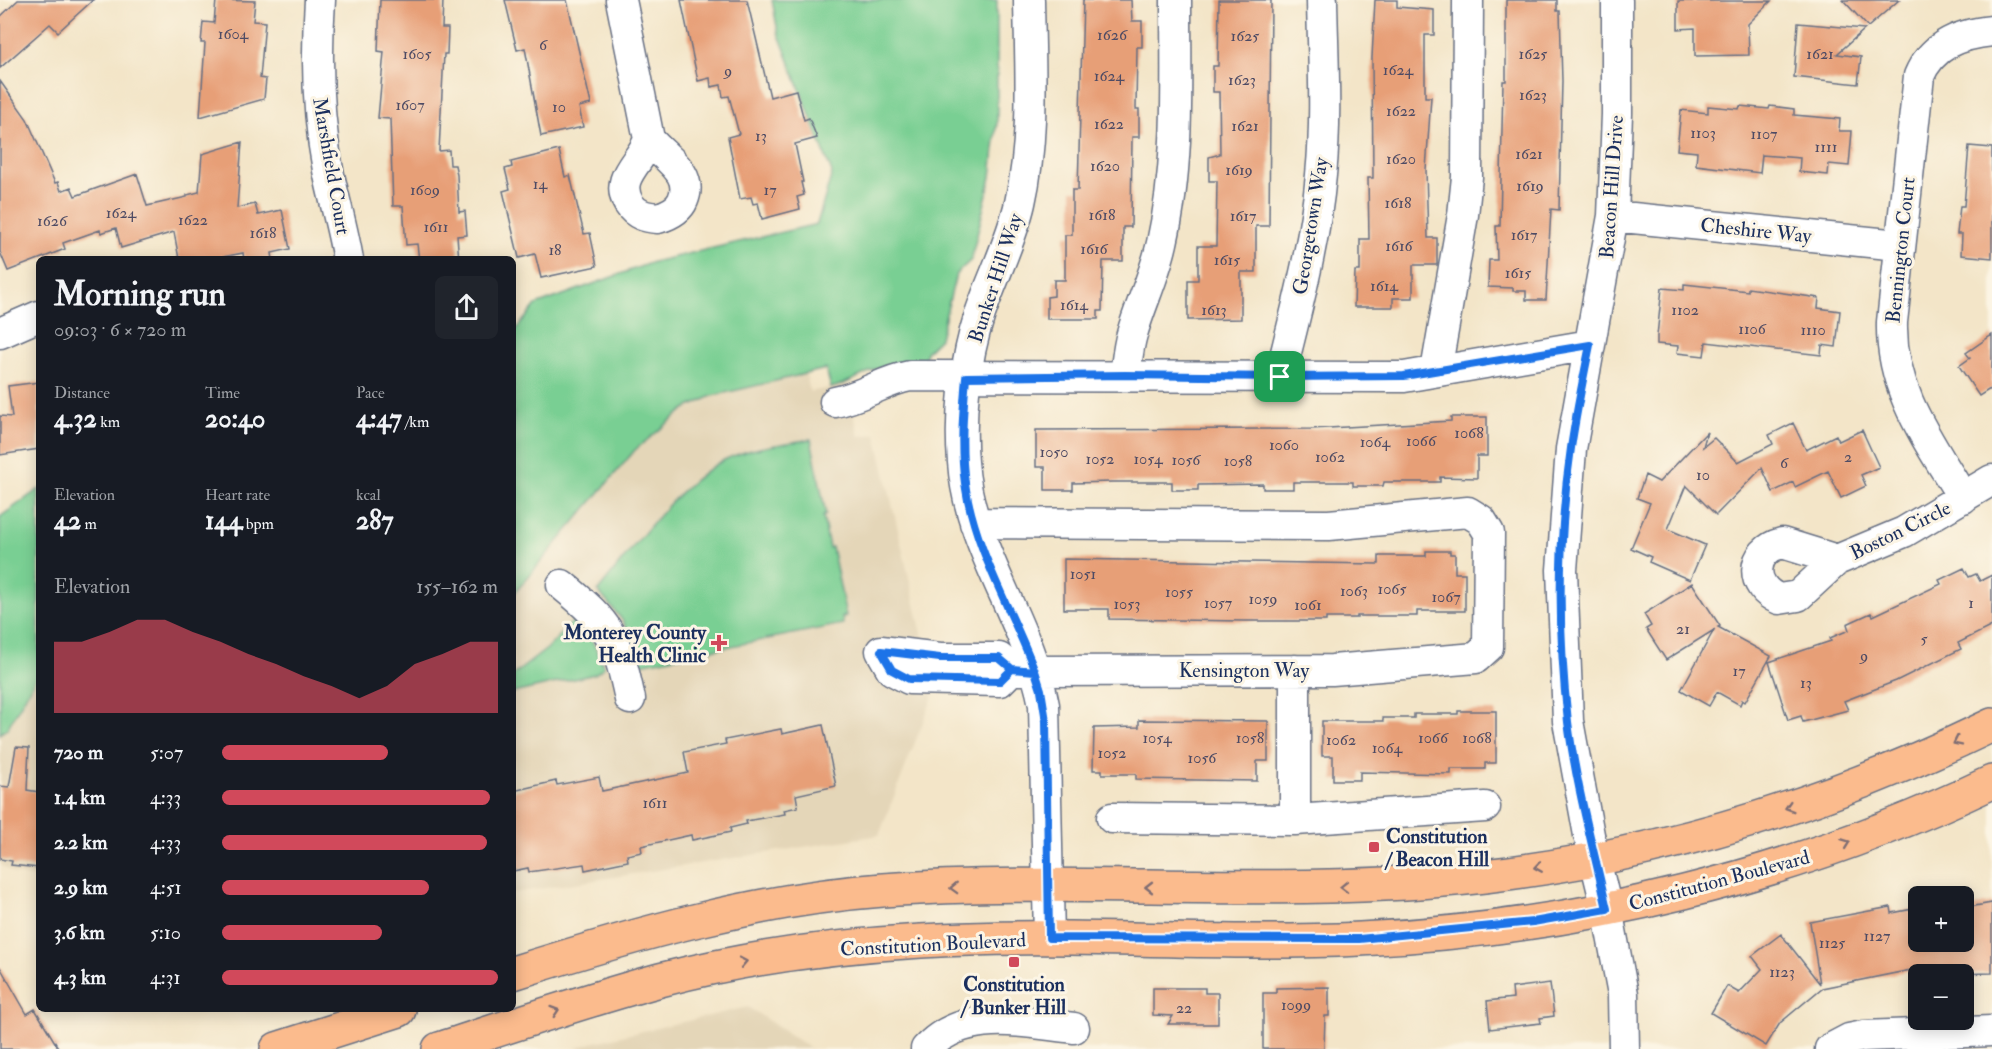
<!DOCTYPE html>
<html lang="en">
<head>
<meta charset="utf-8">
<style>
  :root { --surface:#171b24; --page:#20242c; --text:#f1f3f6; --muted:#9ea1a6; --accent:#d1495b }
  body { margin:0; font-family:"IM FELL Double Pica",serif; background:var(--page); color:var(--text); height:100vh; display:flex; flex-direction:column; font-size:22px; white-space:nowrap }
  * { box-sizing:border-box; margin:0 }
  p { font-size:20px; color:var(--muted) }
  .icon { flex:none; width:33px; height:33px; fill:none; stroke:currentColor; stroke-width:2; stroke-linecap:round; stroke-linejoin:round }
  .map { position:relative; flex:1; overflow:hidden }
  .side { position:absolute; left:36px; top:256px; width:480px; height:756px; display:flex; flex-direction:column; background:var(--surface); border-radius:9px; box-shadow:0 3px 15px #0003 }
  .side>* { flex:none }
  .tools { position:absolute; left:1908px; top:886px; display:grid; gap:12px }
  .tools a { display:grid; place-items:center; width:66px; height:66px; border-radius:9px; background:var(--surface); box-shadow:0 3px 15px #0003; font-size:30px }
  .pin { position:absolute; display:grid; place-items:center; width:51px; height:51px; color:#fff; margin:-26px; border-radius:12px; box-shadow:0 3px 9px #0006 }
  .round { display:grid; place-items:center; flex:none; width:63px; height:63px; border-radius:9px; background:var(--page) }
  .summary { display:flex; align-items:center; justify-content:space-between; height:102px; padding:0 18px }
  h1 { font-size:33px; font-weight:700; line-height:45px }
  .figures { display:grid; grid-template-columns:repeat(3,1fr); gap:9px; height:102px; padding:6px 18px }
  .figures div { display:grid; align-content:center }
  .figures b { font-size:26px; font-weight:700 }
  .figures small { font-size:16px; font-weight:400 }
  .figures p { font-size:16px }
  .chart { height:168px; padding:12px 18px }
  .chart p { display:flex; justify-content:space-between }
  .chart svg { width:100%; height:108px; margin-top:6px; fill:var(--accent); opacity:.7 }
  ul { padding:0 18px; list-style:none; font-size:20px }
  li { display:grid; grid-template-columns:96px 72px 1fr; align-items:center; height:45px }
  li i { height:15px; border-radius:8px; background:var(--accent) }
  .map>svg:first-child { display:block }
  .built { fill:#e4d6b8 }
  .green { fill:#79cf93; stroke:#4a7f78; stroke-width:1.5 }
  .building { fill:#e79f77 }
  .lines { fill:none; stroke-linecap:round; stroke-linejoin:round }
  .minor-casing { stroke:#676f83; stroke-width:33 }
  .major-casing { stroke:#676f83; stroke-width:36 }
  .minor { stroke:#fff; stroke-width:30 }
  .major { stroke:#fbbb8d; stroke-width:33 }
  .oneway { stroke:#806e73 }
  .route-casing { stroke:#fff; stroke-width:12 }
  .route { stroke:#1a73e8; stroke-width:8 }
  .poi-dot { fill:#d1495b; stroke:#fcf5e5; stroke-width:2 }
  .labels { text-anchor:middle; stroke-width:6; stroke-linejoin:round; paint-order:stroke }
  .number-label { font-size:16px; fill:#4e4b64 }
  .street-label { font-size:20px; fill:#1b2f5e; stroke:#fcf5e5 }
  .poi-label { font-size:20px; font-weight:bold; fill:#1b2f5e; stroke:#fcf5e5; text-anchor:end }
</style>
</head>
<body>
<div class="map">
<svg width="1992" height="1049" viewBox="0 0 1992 1049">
  <rect width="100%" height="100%" fill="#fcf5e5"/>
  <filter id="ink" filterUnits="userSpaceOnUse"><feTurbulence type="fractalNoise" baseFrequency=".0167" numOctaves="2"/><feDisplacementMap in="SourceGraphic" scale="12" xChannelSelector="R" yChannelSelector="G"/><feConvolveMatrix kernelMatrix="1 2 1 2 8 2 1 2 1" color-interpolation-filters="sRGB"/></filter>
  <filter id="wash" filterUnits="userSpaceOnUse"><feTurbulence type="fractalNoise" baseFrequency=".008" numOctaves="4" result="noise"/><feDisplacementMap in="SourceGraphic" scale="24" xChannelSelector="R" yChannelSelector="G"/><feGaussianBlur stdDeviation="1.35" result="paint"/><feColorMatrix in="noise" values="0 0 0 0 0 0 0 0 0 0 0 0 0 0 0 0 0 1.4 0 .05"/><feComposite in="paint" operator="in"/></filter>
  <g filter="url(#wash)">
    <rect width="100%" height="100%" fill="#f3e5c8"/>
    <path class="built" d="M806 374 810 392 847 384 859 436 876 434 935 691 879 835 513 893V596L635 450 659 428 685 409 712 396Z
      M39 672V879L14 874 0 864V734L8 727Z
      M748 1007 811 1049H574L591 1043Z"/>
    <path class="green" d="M772 0H997V122L991 177 971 260 956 274 940 338 926 352 925 360C909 361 894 362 879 368 862 374 848 384 831 388L826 369 712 396 685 409 635 450 513 595V333L536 305 653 262 817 224 832 173 778 32Z
      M811 439 826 515 823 516 829 548 832 547 846 616 842 617 843 624 641 664 623 621 598 591C632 550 678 482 726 459 752 447 783 444 811 439Z
      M39 489V672L8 727 0 734V517Z
      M574 620 590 636 604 667 595 674 513 693V675L548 648Z"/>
    <g id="blocks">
      <path class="building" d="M18 0H93L58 32 50 24 0 68V17Z
        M216 0 255 1 253 21 265 22 260 78 266 79 264 99 200 117 205 43H201L203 22 214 23Z
        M380 0H443L442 28H448L447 54H444L439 151 449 150 450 165H455L457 175 459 212 465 211 467 235 457 236 459 260H419L417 244 406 245 403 206H393L390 119 378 118 384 52 378 51Z
        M505 0H567L591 104 579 107 583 127 541 136 525 48 517 50Z
        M681 0H747L770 97 796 90 804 120 809 118 817 138 795 144 803 182H801L804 195 797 197 800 209 762 219 758 203 753 204 751 197 740 199 728 137 739 134 729 96 723 97 721 85 711 87 710 78 698 81Z
        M1083 0H1131L1132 21H1142V47H1137L1136 109H1139V137H1132L1131 227H1123V261H1103L1102 311H1098V319H1047V297L1054 296V280H1065V235H1072V190H1078Z
        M1219 0H1271L1269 226H1256V272H1241V319L1188 320V280H1198V246H1216L1217 181H1209V157L1220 154 1219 92H1213V66H1218Z
        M1375 0H1397V7L1434 10V35H1425V97H1431L1426 170 1428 238H1437V265H1413V298H1393V307H1354L1355 271H1360V239H1369L1368 178H1373L1372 58Z
        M1506 0H1557V11H1560L1562 81 1559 210 1551 209 1546 300H1526V291H1513V288L1488 287 1489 260H1497L1496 226H1500L1503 81H1506Z
        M1843 0H1899L1868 27Z
        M1678 1H1771L1748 24 1749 55 1695 56V28L1678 29Z
        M1798 23 1865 29 1837 54 1861 57 1858 84 1794 77Z
        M0 81 27 119 55 183 58 182 61 191 71 187 75 196 137 174 147 206 187 197V195L199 192 202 154 242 142 237 208 255 204 258 215 282 210 290 249 272 253 273 260H244L243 253 213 259H179L174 232 121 248 116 228 101 233 100 230 63 243 65 249 8 271 0 252Z
        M1708 106 1739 109 1740 106 1769 109 1770 106 1794 109V115L1840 119 1839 131H1852L1849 166 1829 164 1828 175 1799 172 1800 158 1762 155 1760 173 1696 165 1697 152 1677 150 1681 110 1708 113Z
        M1969 146 1992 148V258L1961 255 1962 234H1957L1960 206H1964Z
        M559 150 565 177 570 175 584 234 590 233 597 266 541 278 535 254 519 258 503 191 510 189 505 169 512 167 511 162Z
        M1684 284 1748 291V288L1819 298 1818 308 1840 311 1836 347 1822 345 1821 355 1706 342 1704 356 1677 353 1678 346 1657 344V336L1662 288 1684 290Z
        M1992 335V391L1990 389 1979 396 1959 366 1970 358 1966 353Z
        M39 382V449L0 455V416L12 417 8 386Z
        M1451 417H1487V456H1477V478L1440 477V482H1384L1383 486H1353V482H1293V489H1263V484L1198 485V490H1172V482H1111L1073 483V490H1045V467H1036V430L1311 429 1451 421Z
        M1793 423 1806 450 1836 435 1839 441 1862 430 1879 467 1861 475 1866 486 1841 498 1828 471 1795 487 1793 482 1773 492 1762 468 1716 515 1686 485 1668 529 1705 545 1690 580 1649 562 1651 557 1631 548 1650 503 1637 498 1645 475 1659 482 1707 432 1703 447 1714 438 1738 462 1773 444 1769 435Z
        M1426 551H1450V554H1455V573H1465V611H1417V616H1357V618H1326V621H1244L1109 619V609H1064V559L1379 564V556H1426Z
        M1964 568 1969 577 1976 574 1980 581 1992 575V626L1958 643 1961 649 1896 681 1844 701 1848 710 1803 722 1801 716 1788 720 1769 662 1831 641 1830 638 1849 630 1847 624 1871 613 1873 616 1941 584 1939 580Z
        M1692 583 1720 626 1718 627 1771 656 1745 702 1742 700 1740 705 1717 692 1709 706 1681 690 1714 630 1666 660 1646 629 1651 626 1644 614Z
        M1458 711H1496V763H1485V769H1451V774L1360 772V780H1333V756H1322V721H1383V718H1414V714H1458Z
        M1139 720 1268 721V761H1257V781L1136 779V774H1102V770H1093L1094 728 1139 727Z
        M823 725 836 786 796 795 798 807 784 810 785 814 746 821 747 824 730 828 731 832 692 840 691 835 641 846 642 852 627 855 628 861 585 870 584 864 529 872 528 868 513 871V791L556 781 557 785 599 777 602 791 688 773 684 752 726 744 725 740 781 729 782 734Z
        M16 747 29 748 27 790 39 792V868L11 865 12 861 0 859V786L9 787Z
        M1992 903V973L1911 975V970L1822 988 1780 1023 1766 1046 1711 1013 1727 986 1739 993 1762 969 1752 956 1781 934 1820 984 1810 922 1891 907 1892 913 1918 908V942H1964V908Z
        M0 967 27 1014 35 1009 59 1049H0Z
        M1550 983 1554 1016 1540 1018 1541 1023 1490 1029 1487 1001 1513 998 1512 988Z
        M1329 987V1016H1325L1324 1049H1263V993H1276V988Z
        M1153 988H1205V993H1218V1024H1168L1173 1016 1153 1015Z"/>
    </g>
  </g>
  <g filter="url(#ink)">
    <use href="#blocks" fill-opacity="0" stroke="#676f83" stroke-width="1.5"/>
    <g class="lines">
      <defs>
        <path id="minor" d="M320 0C316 57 317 113 328 170 334 200 343 229 348 260
          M621 0 649 139
          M1029 0C1030 67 1035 137 1020 203 1011 242 993 276 980 314 965 360 959 414 963 462 969 549 1028 620 1044 705L1049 938
          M1617 0V114L1613 216 1571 449 1562 570 1568 721 1589 835 1607 909 1623 994 1624 1049
          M649 139C662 157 695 172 683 200 679 210 668 215 658 218 646 217 636 215 629 204 613 177 642 162 649 139Z
          M1613 216 1899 245
          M0 333 39 316
          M1436 371 1463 215 1467 177 1468 0
          M1125 375C1127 362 1128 347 1132 334 1141 303 1155 275 1162 243 1180 163 1176 81 1176 0
          M1280 377C1296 311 1315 243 1321 175 1327 117 1323 58 1322 0
          M835 402C862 397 883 381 910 376L1404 377 1590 345
          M1963 498C1929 441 1890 391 1892 322L1919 76C1932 45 1960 34 1992 31
          M975 523 1329 525 1468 512 1481 520 1489 533 1488 647 1476 658 1332 670 1035 671 1012 669 999 658H940L881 651 892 670 909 679 1000 681 1012 669
          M1782 543 1837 560 1798 596 1779 599C1749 587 1750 551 1782 543Z
          M1837 560 1904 532 1992 480
          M562 585C611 625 617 638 630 699
          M1295 670V820L1485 807
          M1112 818 1295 820
          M926 1049C965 1007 1024 1023 1074 1028
          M1830 1049 1849 1039 1864 1036 1992 1031"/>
        <path id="major" d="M513 973C633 935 757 899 883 890 1083 876 1284 899 1484 876 1660 856 1833 802 1992 725
          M277 1049 399 1010
          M439 1049C513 1025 586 1000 660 980 744 958 834 946 921 941 1067 932 1214 946 1360 939 1579 929 1795 876 1992 782"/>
      </defs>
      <use href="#minor" class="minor-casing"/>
      <use href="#major" class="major-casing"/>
      <use href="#minor" class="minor"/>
      <use href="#major" class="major"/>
    </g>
    <defs><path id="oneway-chevron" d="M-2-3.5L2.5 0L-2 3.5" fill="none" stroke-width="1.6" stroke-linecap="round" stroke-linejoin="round" transform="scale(1.5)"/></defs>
    <g class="oneway">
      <use href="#oneway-chevron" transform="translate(1957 742) rotate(154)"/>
      <use href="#oneway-chevron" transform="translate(1789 807) rotate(163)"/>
      <use href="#oneway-chevron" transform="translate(1846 843) rotate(-21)"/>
      <use href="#oneway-chevron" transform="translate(1538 867) rotate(171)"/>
      <use href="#oneway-chevron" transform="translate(1149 887) rotate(-180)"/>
      <use href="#oneway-chevron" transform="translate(1344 887) rotate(179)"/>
      <use href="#oneway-chevron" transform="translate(954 888) rotate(178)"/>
      <use href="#oneway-chevron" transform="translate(743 962) rotate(-11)"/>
      <use href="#oneway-chevron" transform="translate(555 1011) rotate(-18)"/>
    </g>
  </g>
  <g class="lines" filter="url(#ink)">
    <defs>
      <path id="route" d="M1280 377 1125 375 966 377C963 413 960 447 965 483 974 549 1012 610 1035 671L1012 669 1000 681 909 679 892 670 881 651 940 658H999L1012 669 1035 671 1041 690 1046 721 1049 938 1359 939 1533 922 1607 909C1593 847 1576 785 1568 722 1558 633 1558 537 1571 448 1576 414 1583 379 1590 345L1404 376 1280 377"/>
    </defs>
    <use href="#route" class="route-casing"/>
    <use href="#route" class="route"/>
  </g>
  <g class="poi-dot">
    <path d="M716 634h6v6h6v6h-6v6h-6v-6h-6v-6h6z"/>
    <rect x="1368" y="841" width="12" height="12" rx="3"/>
    <rect x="1008" y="956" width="12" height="12" rx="3"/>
  </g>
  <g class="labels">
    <g class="number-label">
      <text x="233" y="39">1604</text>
      <text x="1112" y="40">1626</text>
      <text x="1245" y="41">1625</text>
      <text x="543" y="50">6</text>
      <text x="417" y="59">1605</text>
      <text x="1533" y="59">1625</text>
      <text x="1820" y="59">1621</text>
      <text x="1398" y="75">1624</text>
      <text x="728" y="76">9</text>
      <text x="1109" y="81">1624</text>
      <text x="1242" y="85">1623</text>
      <text x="1533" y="100">1623</text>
      <text x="410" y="110">1607</text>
      <text x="559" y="112">10</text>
      <text x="1401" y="116">1622</text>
      <text x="1109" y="129">1622</text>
      <text x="1245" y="131">1621</text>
      <text x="1703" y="138">1103</text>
      <text x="1764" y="139">1107</text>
      <text x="761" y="141">13</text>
      <text x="1826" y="152">1111</text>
      <text x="1529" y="159">1621</text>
      <text x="1401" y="164">1620</text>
      <text x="1105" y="171">1620</text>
      <text x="1239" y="175">1619</text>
      <text x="540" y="189">14</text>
      <text x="1530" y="191">1619</text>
      <text x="425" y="195">1609</text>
      <text x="770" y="195">17</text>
      <text x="1398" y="208">1618</text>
      <text x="121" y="218">1624</text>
      <text x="1102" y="220">1618</text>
      <text x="1243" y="221">1617</text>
      <text x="193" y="225">1622</text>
      <text x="52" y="226">1626</text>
      <text x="436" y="232">1611</text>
      <text x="263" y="238">1618</text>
      <text x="1524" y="240">1617</text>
      <text x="1399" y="251">1616</text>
      <text x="1094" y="254">1616</text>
      <text x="555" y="255">18</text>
      <text x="1227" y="265">1615</text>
      <text x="1518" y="278">1615</text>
      <text x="1384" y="291">1614</text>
      <text x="1074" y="310">1614</text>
      <text x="1214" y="315">1613</text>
      <text x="1685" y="315">1102</text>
      <text x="1752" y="334">1106</text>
      <text x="1813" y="335">1110</text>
      <text x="1469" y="438">1068</text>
      <text x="1421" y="446">1066</text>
      <text x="1375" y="447">1064</text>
      <text x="1284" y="450">1060</text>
      <text x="1054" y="457">1050</text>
      <text x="1330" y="462">1062</text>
      <text x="1848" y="462">2</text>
      <text x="1100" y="464">1052</text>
      <text x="1148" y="464">1054</text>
      <text x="1186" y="465">1056</text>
      <text x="1238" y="466">1058</text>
      <text x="1784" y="468">6</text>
      <text x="1703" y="480">10</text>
      <text x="1083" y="579">1051</text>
      <text x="1392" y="594">1065</text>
      <text x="1354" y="596">1063</text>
      <text x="1179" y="597">1055</text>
      <text x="1446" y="602">1067</text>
      <text x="1263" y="604">1059</text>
      <text x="1218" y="608">1057</text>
      <text x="1971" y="608">1</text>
      <text x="1127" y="609">1053</text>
      <text x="1308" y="610">1061</text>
      <text x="1683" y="634">21</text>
      <text x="1924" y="644">5</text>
      <text x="1864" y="661">9</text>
      <text x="1739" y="676">17</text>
      <text x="1806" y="688">13</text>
      <text x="1157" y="743">1054</text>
      <text x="1250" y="743">1058</text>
      <text x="1433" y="743">1066</text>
      <text x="1477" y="743">1068</text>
      <text x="1341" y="745">1062</text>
      <text x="1387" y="753">1064</text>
      <text x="1112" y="758">1052</text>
      <text x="1202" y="763">1056</text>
      <text x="655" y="808">1611</text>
      <text x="1877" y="941">1127</text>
      <text x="1832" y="948">1125</text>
      <text x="1782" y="977">1123</text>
      <text x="1296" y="1010">1099</text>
      <text x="1184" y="1013">22</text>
    </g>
    <g class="street-label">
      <text transform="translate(332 166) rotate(80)" y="7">Marshfield Court</text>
      <text transform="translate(1611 187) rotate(-86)" y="7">Beacon Hill Drive</text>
      <text transform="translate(1310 226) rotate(-81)" y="7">Georgetown Way</text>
      <text transform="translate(1756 230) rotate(6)" y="7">Cheshire Way</text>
      <text transform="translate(1900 250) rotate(-84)" y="7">Bennington Court</text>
      <text transform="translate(995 278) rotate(-72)" y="7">Bunker Hill Way</text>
      <text transform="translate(1900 530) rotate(-26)" y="7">Boston Circle</text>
      <text x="1244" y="677">Kensington Way</text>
      <text transform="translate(1719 880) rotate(-15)" y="7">Constitution Boulevard</text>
      <text transform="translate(933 944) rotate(-3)" y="7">Constitution Boulevard</text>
    </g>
    <g class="poi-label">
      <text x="706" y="639">Monterey County<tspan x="706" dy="23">Health Clinic</tspan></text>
      <text x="1386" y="843" text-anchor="start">Constitution<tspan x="1386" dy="23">/ Beacon Hill</tspan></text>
      <text x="1014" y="991" text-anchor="middle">Constitution<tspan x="1014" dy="23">/ Bunker Hill</tspan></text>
    </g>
  </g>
</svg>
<div class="tools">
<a>+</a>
<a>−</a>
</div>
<div class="pin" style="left:1280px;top:377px;background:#1e9e55"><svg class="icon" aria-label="arrive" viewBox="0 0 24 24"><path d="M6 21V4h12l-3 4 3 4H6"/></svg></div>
<section class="side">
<div class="summary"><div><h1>Morning run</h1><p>09:03 · 6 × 720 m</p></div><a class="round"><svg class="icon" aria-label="share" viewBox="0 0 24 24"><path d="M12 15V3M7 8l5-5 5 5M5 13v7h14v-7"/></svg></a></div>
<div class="figures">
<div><p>Distance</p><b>4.32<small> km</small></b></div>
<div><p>Time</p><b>20:40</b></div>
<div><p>Pace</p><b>4:47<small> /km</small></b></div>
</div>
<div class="figures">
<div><p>Elevation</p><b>42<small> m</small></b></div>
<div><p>Heart rate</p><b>144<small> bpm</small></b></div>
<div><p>kcal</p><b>287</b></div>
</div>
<div class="chart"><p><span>Elevation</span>155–162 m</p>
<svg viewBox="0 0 160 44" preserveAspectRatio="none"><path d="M0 44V15L10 15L20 11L30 6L40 6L50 11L60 15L70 20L80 24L90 29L100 33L110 38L120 33L130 24L140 20L150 15L160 15V44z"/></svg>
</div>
<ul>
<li><b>720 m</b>5:07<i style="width:60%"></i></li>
<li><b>1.4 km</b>4:33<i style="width:97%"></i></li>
<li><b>2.2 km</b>4:33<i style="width:96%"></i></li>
<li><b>2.9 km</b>4:51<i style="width:75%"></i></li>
<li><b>3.6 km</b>5:10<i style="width:58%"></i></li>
<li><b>4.3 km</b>4:31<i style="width:100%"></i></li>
</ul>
</section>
</div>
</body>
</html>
